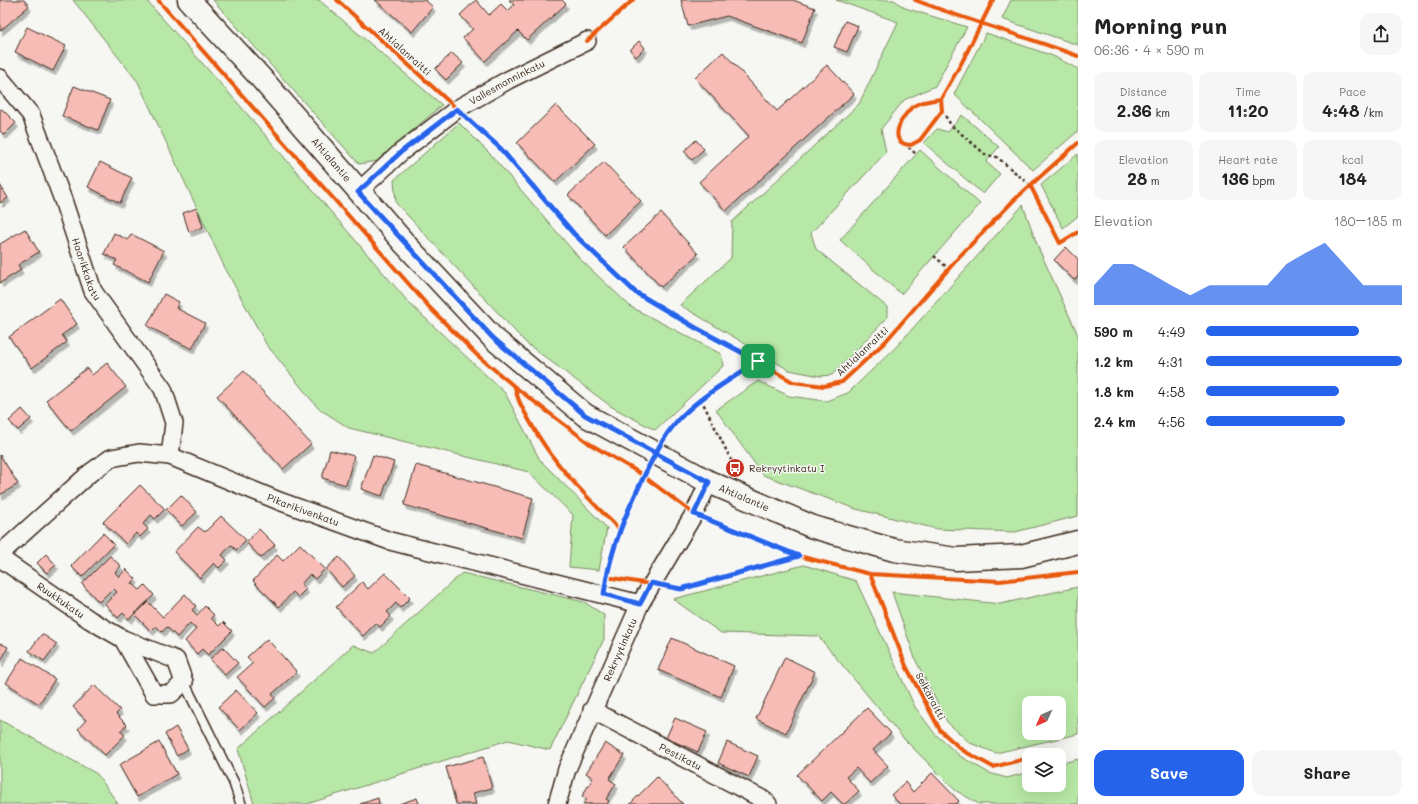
<!DOCTYPE html>
<html lang="en">
<head>
<meta charset="utf-8">
<style>
  :root { --surface:#fff; --page:#f6f6f6; --text:#222; --muted:#767676; --accent:#2563eb }
  body { margin:0; font-family:Mali,sans-serif; background:var(--page); color:var(--text); height:100vh; display:flex; flex-direction:column; font-size:15px; white-space:nowrap }
  * { box-sizing:border-box; margin:0 }
  p { font-size:13px; color:var(--muted) }
  .icon { flex:none; width:22px; height:22px; fill:none; stroke:currentColor; stroke-width:2; stroke-linecap:round; stroke-linejoin:round }
  .map { position:relative; flex:1; overflow:hidden }
  .side { display:flex; flex-direction:column; background:var(--surface); width:340px }
  .side>* { flex:none }
  .needle { width:26px; rotate:225deg }
  .fabs { position:absolute; left:1022px; top:696px; display:grid; gap:8px }
  .fabs a { display:grid; place-items:center; width:44px; height:44px; border-radius:8px; background:var(--surface); box-shadow:0 4px 16px #0002; font-size:20px }
  .pin { position:absolute; display:grid; place-items:center; width:34px; height:34px; color:#fff; margin:-17px; border-radius:8px; box-shadow:0 2px 6px #0006 }
  .round { display:grid; place-items:center; flex:none; width:42px; height:42px; border-radius:12px; background:var(--page) }
  .summary { display:flex; align-items:center; justify-content:space-between; height:68px; padding:0 16px }
  h1 { font-size:22px; font-weight:800; line-height:30px }
  .metrics { display:grid; grid-template-columns:repeat(3,1fr); gap:6px; height:68px; padding:4px 16px }
  .metrics div { display:grid; align-content:center; border-radius:10px; background:var(--page); text-align:center }
  .metrics b { font-size:17px; font-weight:800 }
  .metrics small { font-size:11px; font-weight:400 }
  .metrics p { font-size:11px }
  .chart { height:112px; padding:8px 16px }
  .chart p { display:flex; justify-content:space-between }
  .chart svg { width:100%; height:72px; margin-top:4px; fill:var(--accent); opacity:.7 }
  .primary-button { display:flex; gap:8px; margin-top:auto; padding:8px 16px }
  .primary-button a { flex:1; height:46px; border-radius:12px; background:var(--accent); color:#fff; font-size:16px; font-weight:800; line-height:46px; text-align:center }
  .primary-button a+a { background:var(--page); color:var(--text) }
  ul { padding:0 16px; list-style:none; font-size:13px }
  li { display:grid; grid-template-columns:64px 48px 1fr; align-items:center; height:30px }
  li i { height:10px; border-radius:5px; background:var(--accent) }
  main { display:flex; flex:1; min-height:0 }
  .map>svg:first-child { display:block }
  .green { fill:#b8e8a7; stroke:#7a8962; fill-rule:evenodd }
  .building { fill:#f8bcb6; stroke:#3b2a1e; filter:url(#shadow) }
  .lines { fill:none; stroke-linecap:round; stroke-linejoin:round }
  .lane-casing { stroke:#3b2a1e; stroke-width:12 }
  .street-casing { stroke:#3b2a1e; stroke-width:20 }
  .secondary-casing { stroke:#3b2a1e; stroke-width:25 }
  .path { stroke:#3b2a1e; stroke-width:2.5; stroke-dasharray:3 3; stroke-linecap:butt }
  .lane { stroke:#f6f6f2; stroke-width:9 }
  .street { stroke:#f6f6f2; stroke-width:17 }
  .secondary { stroke:#f6f6f2; stroke-width:22 }
  .cycleway-casing { stroke:#f6f6f2; stroke-width:6 }
  .cycleway { stroke:#e8590c; stroke-width:4 }
  .route-casing { stroke:#fff; stroke-width:8 }
  .route { stroke:#2563eb; stroke-width:5 }
  .labels { text-anchor:middle; stroke-width:3; stroke-linejoin:round; paint-order:stroke }
  .street-label { font-size:10px; fill:#3b2a1e; stroke:#f6f6f2 }
  .poi-label { font-size:10px; fill:#3b2a1e; stroke:#f6f6f2; text-anchor:start }
</style>
</head>
<body>
<main>
<div class="map">
<svg width="1078" height="804" viewBox="0 0 1078 804">
  <defs>
    <filter id="shadow"><feDropShadow dx="2.5" dy="4.5" stdDeviation="0" flood-color="#0004"/></filter>
  </defs>
  <rect width="100%" height="100%" fill="#f6f6f2"/>
  <filter id="ink" filterUnits="userSpaceOnUse"><feTurbulence type="fractalNoise" baseFrequency=".025" numOctaves="2"/><feDisplacementMap in="SourceGraphic" scale="8" xChannelSelector="R" yChannelSelector="G"/><feConvolveMatrix kernelMatrix="1 2 1 2 8 2 1 2 1" color-interpolation-filters="sRGB"/></filter>
  <g filter="url(#ink)">
    <path class="green" d="M73 0H146L236 101 410 304 505 393 540 460 607 528 599 570 569 567 573 515 529 472 349 428 318 408 266 344 224 266 138 82Z
      M213 0H319L442 105 377 161 359 164Z
      M836 0H894L905 8 967 27 935 86 904 100 881 129 886 152 811 233 816 249 887 307V318L832 375 820 376 789 370 680 305 731 258 732 222 859 104 898 22Z
      M1011 0H1078V45L1002 19Z
      M986 33 1053 56 1078 69V131L1033 170 954 94Z
      M962 115 999 147 986 162 1000 174 983 194 924 143 937 129 948 132Z
      M459 123 491 155 580 259 631 307 721 354 723 366 655 430 612 407 526 343 396 203 394 180Z
      M920 150 980 204 901 294 840 240Z
      M1078 154V216L1063 228 1041 185Z
      M1023 205 1038 247 1078 335V516L1015 532 937 529 856 509 763 475 716 410 758 381 789 396 826 401 848 393 897 346Z
      M804 565 856 581 915 707 935 734 960 756 989 773 1007 778 1029 772V785H1059V764L1078 759V804H979L955 790 904 739 818 636 721 633 673 599Z
      M462 573 584 602 604 615V639L550 750 508 740 307 804H254L238 749 353 645 374 653Z
      M1078 587V734L996 753 970 743 947 722 916 661 892 592 1000 604ZM1029 703H1059V733H1029Z
      M0 720 97 774 118 804H0Z"/>
    <path class="building" d="M0 0H24L29 6 0 31Z
      M375 0H425L433 7 412 32Z
      M476 0 489 15 501 4 508 11 514 5 509 0H562L566 4 527 40 518 31 485 61 463 38 473 29 460 15Z
      M681 0H793L815 8 802 43 727 16 688 26Z
      M845 21 858 26 847 52 834 47Z
      M27 27 66 46 53 71 15 52Z
      M639 41 645 48 636 57 630 50Z
      M723 52 777 111 827 65 854 94 726 211 699 182 749 136 695 78Z
      M452 53 463 63 446 80 435 69Z
      M74 86 110 100 98 130 62 116Z
      M556 105 595 144 555 182 517 143Z
      M2 109 16 123 4 135 0 131V110Z
      M696 140 704 149 692 160 684 151Z
      M100 162 132 178 120 203 88 187Z
      M604 162 641 201 605 235 568 195Z
      M0 185 8 198 0 203Z
      M197 208 203 227 189 232 183 213Z
      M661 213 698 254 661 287 624 247Z
      M25 229 39 252 18 265 21 270 0 283V244Z
      M114 233 128 240 131 234 164 251 148 282 114 265 117 260 104 254Z
      M1066 247 1078 259V277L1074 280 1054 260Z
      M164 294 179 302 176 308 205 323 192 349 147 326Z
      M60 299 77 324 62 335 67 342 32 368 9 337Z
      M107 363 126 387 71 431 46 400 87 368 92 375Z
      M244 371 311 444 283 469 217 396Z
      M22 409 31 419 18 430 9 421Z
      M330 450 354 456 346 485 322 478Z
      M0 455 18 484 0 495Z
      M373 455 394 462 382 496 361 489Z
      M416 465 533 498 522 538 404 505Z
      M140 485 165 509 155 519 151 515 143 524 148 529 140 537 136 533 126 544 103 522Z
      M181 495 197 512 182 526 166 510Z
      M221 516 246 540 236 550 231 545 222 555 227 560 219 568 214 563 200 578 174 552 198 527 205 532Z
      M259 529 275 545 261 558 246 542Z
      M103 533 114 544 82 577 71 566Z
      M300 544 325 569 315 579 310 574 301 584 306 589 298 597 293 592 279 607 253 581 277 555 283 561Z
      M46 554 56 565 47 573 37 563Z
      M110 556 121 566 115 572 119 577 126 569 136 579 132 583 140 590 145 585 154 595 129 619 123 613 118 618 105 604 117 592 113 588 99 602 82 584Z
      M339 557 355 576 342 587 326 569Z
      M385 573 410 598 400 608 396 603 387 612 391 616 380 627 376 623 363 636 336 607 362 582 368 589Z
      M185 594 196 606 192 610 197 615 205 606 214 615 211 618 219 626 223 622 232 631 208 655 202 649 197 654 185 641 196 629 190 623 177 637 167 627 162 632 156 626 151 631 135 615 148 602 163 617Z
      M42 634 57 644 44 661 29 651Z
      M672 638 734 666 721 697 658 670Z
      M267 639 297 672 272 694 275 698 265 707 237 677 253 663 247 657Z
      M0 643 8 647 0 663Z
      M223 647 238 663 225 675 210 659Z
      M785 657 815 672 786 733 756 719Z
      M22 658 55 679 39 704 6 683Z
      M94 685 120 710 116 714 127 725 120 731 125 735 105 755 78 729 86 720 73 707Z
      M236 690 258 713 240 730 218 707Z
      M867 708 891 733 873 750 888 766 870 783 856 768 846 777 859 791 845 804H843L831 792 822 801 797 775Z
      M675 718 707 732 698 752 666 738Z
      M176 727 188 749 177 756 165 734Z
      M159 742 177 774 137 797 119 765Z
      M727 742 758 756 749 777 718 763Z
      M605 743 624 755 609 779 616 784 606 799 609 801 607 804H583L587 799 582 796 593 778 586 773Z
      M483 757 492 788 473 793 476 804H456L446 767Z
      M932 773 959 801 956 804H900L891 795 905 782 913 792Z
      M657 777 683 804H630Z
      M378 798 379 804H360Z
      M417 798 419 804H399Z"/>
    <g class="lines">
      <defs>
        <path id="lane" d="M184 682 234 783 241 804"/>
        <g id="street">
          <path id="s1" d="M0 78 31 115 63 200 93 291 163 389 174 423 170 456"/>
          <path id="s2" d="M358 192 401 152 457 109 508 80 587 41"/>
          <path id="s3" d="M0 554 90 473 111 458 139 453 170 456 279 501 390 541 640 604"/>
          <path id="s4" d="M0 558 90 620 123 639 176 660 184 682 171 694H154L123 639"/>
          <path id="s5" d="M592 710 764 800 768 804"/>
          <path id="s6" d="M557 804 567 769 640 604 694 514 709 482"/>
        </g>
        <g id="secondary">
          <path id="s7" d="M189 0 261 78 405 244 493 338 585 415 709 482 813 527 894 550 956 559 1021 556 1078 542"/>
        </g>
      </defs>
      <use href="#lane" class="lane-casing"/>
      <use href="#street" class="street-casing"/>
      <use href="#secondary" class="secondary-casing"/>
      <path class="path" d="M942 111 951 125 986 155 997 157 1030 185
        M904 143 916 154
        M934 256 949 269
        M701 399 735 468"/>
      <use href="#lane" class="lane"/>
      <use href="#street" class="street"/>
      <use href="#secondary" class="secondary"/>
      <defs>
        <path id="cycleway" d="M158 0 430 308 477 355 515 387 590 444 638 472 694 514 799 556 870 574 1000 581 1078 572
          M337 0 500 148 574 234 635 292 793 382 824 386 842 382 885 342 960 256 1014 200 1078 143
          M915 0C969 21 1024 36 1078 56
          M587 41 633 0
          M941 99C933 100 922 101 914 106 902 114 885 144 911 145L920 140 942 111 941 99 962 62 993 0
          M1030 185 1060 243 1078 232
          M515 387C517 400 523 409 529 420 552 463 585 495 619 529
          M870 574 906 666 940 730 962 750 993 767 1029 758
          M606 577 681 589 799 556
          M604 594C610 548 627 511 647 470 657 450 667 430 684 414 706 393 733 378 758 361"/>
      </defs>
      <use href="#cycleway" class="cycleway-casing"/>
      <use href="#cycleway" class="cycleway"/>
    </g>
  </g>
  <g class="lines" filter="url(#ink)">
    <defs>
      <path id="route" d="M758 361C733 378 706 393 684 414 667 430 657 450 647 470 627 511 610 548 604 594L640 604 651 583 681 589 799 556 694 514 709 482 585 415 493 338 358 192 401 152 457 109 500 148 574 234 635 292 696 328 758 361"/>
    </defs>
    <use href="#route" class="route-casing"/>
    <use href="#route" class="route"/>
  </g>
  <defs>
    <symbol id="bus-disc" viewBox="-11 -11 22 22"><circle r="9.5" fill="#c8321e" stroke="#f6f6f2"/><path d="M-5-6H5V4H4V6H2V4H-2V6H-4V4H-5ZM-3.5-4V0h7V-4ZM-3.5 1.2v1.5H-2V1.2ZM2 1.2v1.5H3.5V1.2Z" fill="#fff"/></symbol>
  </defs>
  <g fill-rule="evenodd">
    <use href="#bus-disc" x="724" y="457" width="22" height="22"/>
  </g>
  <g class="labels">
    <g class="street-label">
      <text transform="translate(405 51) rotate(42)" y="4">Ahtialanraitti</text>
      <text dy="4" stroke="none"><textPath href="#s2" startOffset="186">Vallesmanninkatu</textPath></text>
      <text dy="4" stroke="none"><textPath href="#s7" startOffset="214">Ahtialantie</textPath></text>
      <text dy="4" stroke="none"><textPath href="#s1" startOffset="212">Haarikkakatu</textPath></text>
      <text transform="translate(862 351) rotate(-43)" y="4">Ahtialanraitti</text>
      <text dy="4" stroke="none"><textPath href="#s7" startOffset="754">Ahtialantie</textPath></text>
      <text dy="4" stroke="none"><textPath href="#s3" startOffset="350">Pikarikivenkatu</textPath></text>
      <text dy="4" stroke="none"><textPath href="#s4" startOffset="74">Ruukkukatu</textPath></text>
      <text dy="4" stroke="none"><textPath href="#s6" startOffset="167">Rekryytinkatu</textPath></text>
      <text transform="translate(931 696) rotate(62)" y="4">Selkäraitti</text>
      <text dy="4" stroke="none"><textPath href="#s5" startOffset="100">Pestikatu</textPath></text>
    </g>
    <g class="poi-label">
      <text x="749" y="472">Rekryytinkatu I</text>
    </g>
  </g>
</svg>
<div class="fabs">
<a><svg class="needle" viewBox="-14 -14 28 28"><path d="M0-13l5 13h-10z" fill="#e53935"/><path d="M0 13l5-13h-10z" fill="#767676"/></svg></a>
<a><svg class="icon" aria-label="layers" viewBox="0 0 24 24"><path d="M12 4l9 5-9 5-9-5zM3 14l9 5 9-5"/></svg></a>
</div>
<div class="pin" style="left:758px;top:361px;background:#1e9e55"><svg class="icon" aria-label="arrive" viewBox="0 0 24 24"><path d="M6 21V4h12l-3 4 3 4H6"/></svg></div>
</div>
<section class="side">
<div class="summary"><div><h1>Morning run</h1><p>06:36 · 4 × 590 m</p></div><a class="round"><svg class="icon" aria-label="share" viewBox="0 0 24 24"><path d="M12 15V3M7 8l5-5 5 5M5 13v7h14v-7"/></svg></a></div>
<div class="metrics">
<div><p>Distance</p><b>2.36<small> km</small></b></div>
<div><p>Time</p><b>11:20</b></div>
<div><p>Pace</p><b>4:48<small> /km</small></b></div>
</div>
<div class="metrics">
<div><p>Elevation</p><b>28<small> m</small></b></div>
<div><p>Heart rate</p><b>136<small> bpm</small></b></div>
<div><p>kcal</p><b>184</b></div>
</div>
<div class="chart"><p><span>Elevation</span>180–185 m</p>
<svg viewBox="0 0 160 44" preserveAspectRatio="none"><path d="M0 44V32L10 19L20 19L30 25L40 32L50 38L60 32L70 32L80 32L90 32L100 19L110 12L120 6L130 19L140 32L150 32L160 32V44z"/></svg>
</div>
<ul>
<li><b>590 m</b>4:49<i style="width:78%"></i></li>
<li><b>1.2 km</b>4:31<i style="width:100%"></i></li>
<li><b>1.8 km</b>4:58<i style="width:68%"></i></li>
<li><b>2.4 km</b>4:56<i style="width:71%"></i></li>
</ul>
<div class="primary-button"><a>Save</a><a>Share</a></div>
</section>
</main>
</body>
</html>
